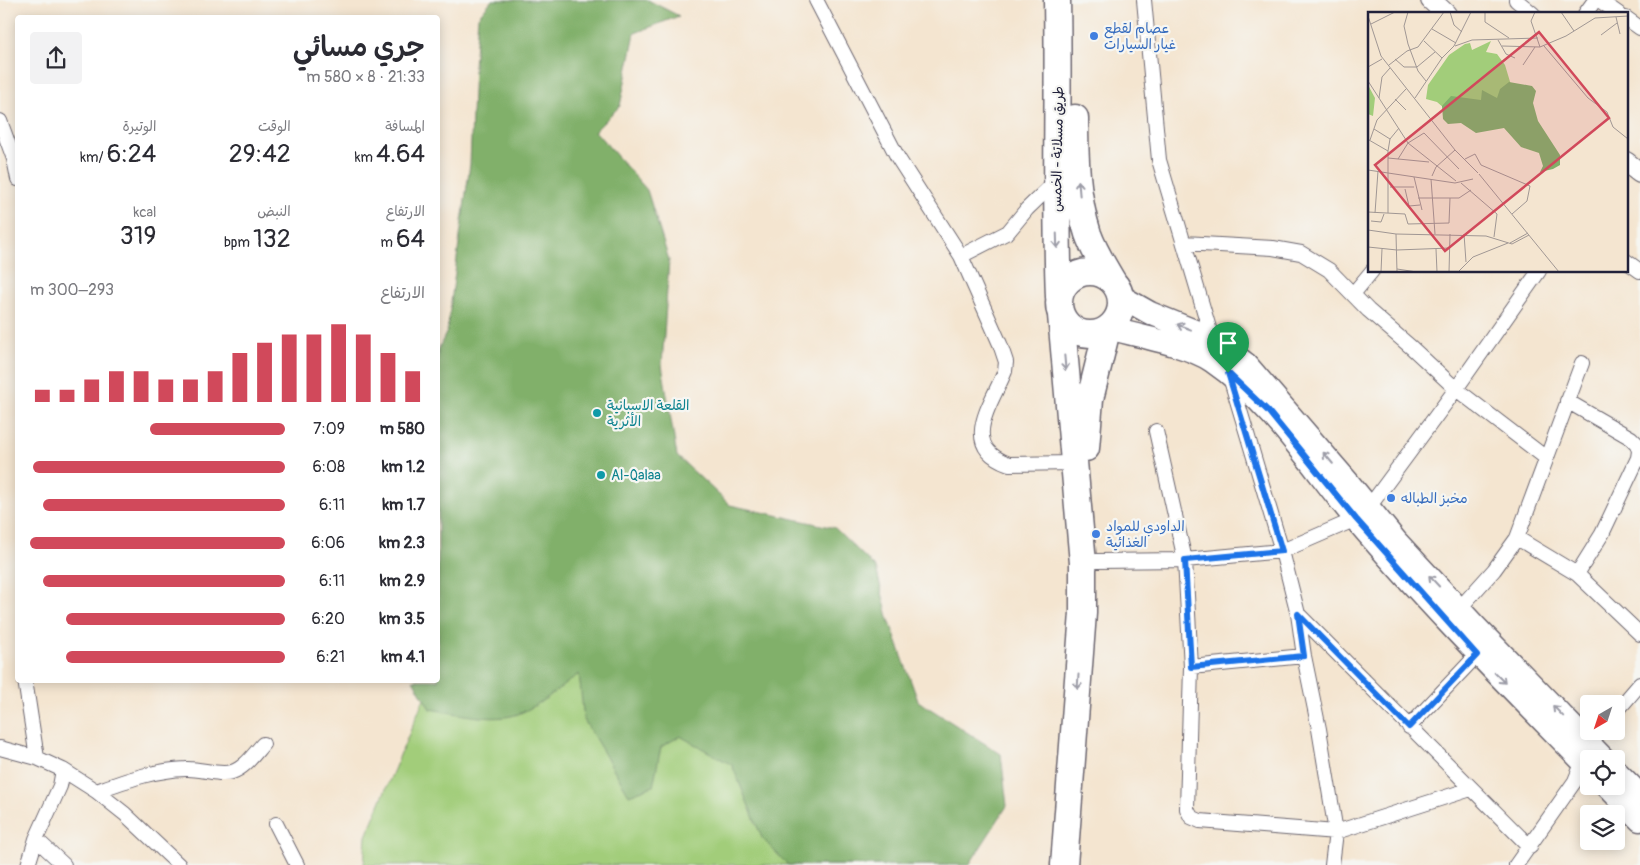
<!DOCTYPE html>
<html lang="ar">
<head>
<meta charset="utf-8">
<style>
  :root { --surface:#fff; --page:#f2f2f3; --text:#2b2b33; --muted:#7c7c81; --accent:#d1495b }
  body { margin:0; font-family:Pangolin,"Playpen Sans Arabic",sans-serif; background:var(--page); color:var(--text); direction:rtl; height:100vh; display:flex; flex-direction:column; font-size:19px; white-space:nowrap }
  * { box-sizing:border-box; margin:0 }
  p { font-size:16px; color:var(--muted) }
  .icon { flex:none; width:28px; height:28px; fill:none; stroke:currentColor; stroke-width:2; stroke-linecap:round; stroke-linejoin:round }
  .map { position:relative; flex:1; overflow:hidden; direction:ltr }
  .drawer { position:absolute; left:15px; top:15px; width:425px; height:668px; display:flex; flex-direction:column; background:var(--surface); border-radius:5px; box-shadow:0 2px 12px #0003; direction:rtl }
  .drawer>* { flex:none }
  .needle { width:32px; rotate:219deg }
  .tools { position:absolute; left:1580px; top:695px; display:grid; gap:10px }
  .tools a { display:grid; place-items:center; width:45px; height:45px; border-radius:5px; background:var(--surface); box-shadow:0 2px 12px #0003; font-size:25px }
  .pin { position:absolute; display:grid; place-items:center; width:42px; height:42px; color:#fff; margin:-51px -21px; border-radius:50% 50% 50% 0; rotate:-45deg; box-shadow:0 0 5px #0007 }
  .pin .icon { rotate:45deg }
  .round { display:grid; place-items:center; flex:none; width:52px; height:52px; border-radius:5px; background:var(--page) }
  .headline { display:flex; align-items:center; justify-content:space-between; height:85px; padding:0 15px }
  h1 { font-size:28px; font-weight:600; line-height:38px }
  .figures { display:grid; grid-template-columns:repeat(3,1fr); gap:8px; height:85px; padding:5px 15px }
  .figures div { display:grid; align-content:center }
  .figures b { font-size:25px; font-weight:600 }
  .figures small { font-size:14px; font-weight:400 }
  .figures p { font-size:14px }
  .chart { height:140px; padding:10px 15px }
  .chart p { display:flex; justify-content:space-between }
  .chart svg { width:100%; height:90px; margin-top:5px; stroke:var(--accent); stroke-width:6 }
  ul { padding:0 15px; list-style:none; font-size:16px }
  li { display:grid; grid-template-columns:80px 60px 1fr; align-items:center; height:38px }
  li i { height:12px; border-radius:6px; background:var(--accent) }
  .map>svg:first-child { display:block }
  .green { fill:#a2cd7a; stroke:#62785a }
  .forest { fill:#81b06a; stroke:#526952 }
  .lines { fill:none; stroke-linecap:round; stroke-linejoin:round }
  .street-casing { stroke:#6c666f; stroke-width:16 }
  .secondary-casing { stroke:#6c666f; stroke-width:22 }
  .primary-casing { stroke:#6c666f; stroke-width:25 }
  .highway-casing { stroke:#6c666f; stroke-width:29 }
  .street { stroke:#fff; stroke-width:14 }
  .secondary { stroke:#fff; stroke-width:20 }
  .primary { stroke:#fff; stroke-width:22 }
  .highway { stroke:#fff; stroke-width:26 }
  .oneway { stroke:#9c9ca7 }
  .route-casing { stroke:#fff; stroke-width:10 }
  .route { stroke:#1a73e8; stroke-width:6 }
  .shop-dot { fill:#3f7fe0; stroke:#f6f6f2; stroke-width:2 }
  .culture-dot { fill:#0f9aa8; stroke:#f6f6f2; stroke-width:2 }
  .labels { text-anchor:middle; stroke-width:4.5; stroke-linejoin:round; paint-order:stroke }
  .shop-label { font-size:14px; fill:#366cbe; stroke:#f6f6f2; text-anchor:start }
  .street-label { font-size:14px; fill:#22223b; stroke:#f6f6f2 }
  .culture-label { font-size:14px; fill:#0d838f; stroke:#f6f6f2; text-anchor:start }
  .inset-road { fill:none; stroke:#a09794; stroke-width:1 }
  .view { fill:#d1495b; fill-opacity:0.15; stroke:#d1495b; stroke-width:2.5 }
  .inset-edge { fill:none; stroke:#22223b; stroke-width:2.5 }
</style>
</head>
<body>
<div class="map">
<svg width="1640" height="865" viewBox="0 0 1640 865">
  <rect width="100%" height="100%" fill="#f6f6f2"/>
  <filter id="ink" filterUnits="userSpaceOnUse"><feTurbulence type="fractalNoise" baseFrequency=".02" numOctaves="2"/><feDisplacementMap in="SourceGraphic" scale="10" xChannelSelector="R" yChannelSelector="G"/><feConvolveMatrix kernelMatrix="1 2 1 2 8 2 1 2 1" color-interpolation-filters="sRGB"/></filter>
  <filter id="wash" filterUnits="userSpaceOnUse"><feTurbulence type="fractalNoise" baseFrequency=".0096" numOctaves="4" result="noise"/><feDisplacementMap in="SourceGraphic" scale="20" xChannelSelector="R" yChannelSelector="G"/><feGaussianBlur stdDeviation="1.12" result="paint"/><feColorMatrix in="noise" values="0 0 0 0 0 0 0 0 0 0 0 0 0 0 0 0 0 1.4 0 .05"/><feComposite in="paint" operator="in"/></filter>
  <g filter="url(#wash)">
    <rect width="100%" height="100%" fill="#f4e5d0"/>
    <path class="green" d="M596 601 948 865H364L366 836 430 684Z"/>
    <path class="forest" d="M492 0H648L679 16 635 33 620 106 595 131 647 190 669 260 662 365 677 456 730 505 835 528 876 568 888 617 918 701 1001 754 1007 806 969 865H788L762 838 732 765 680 736 661 747 653 786 629 795 584 720 579 674C559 688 541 705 518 714 494 723 455 713 430 709L413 680H438V350L447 331 470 164 474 66 478 17Z"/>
  </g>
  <g filter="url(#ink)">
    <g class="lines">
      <defs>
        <path id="street" d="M816 0 898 158 961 256 1000 344 1006 362 1005 371C992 404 958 446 1009 464L1074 463
          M1144 0 1159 160 1212 338
          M1516 0 1533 14
          M1599 0 1619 14
          M1585 14 1595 0
          M1626 18 1640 28
          M0 121 14 159 18 179
          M1184 243 1273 248 1301 253 1329 270 1368 310 1412 348 1456 389 1546 458
          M961 256 1008 232 1027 209 1057 180
          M1626 261 1640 271
          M1353 294 1372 271
          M1230 377 1282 551 1298 614 1304 656 1319 729 1336 832 1332 865
          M1567 401 1631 438 1637 444 1639 451 1638 458 1602 534 1577 574
          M1156 431 1185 560 1191 667 1187 809 1191 817 1200 821 1336 832 1471 789
          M1369 507 1456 389 1539 271
          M1517 538 1577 574 1640 634
          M1083 563 1097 561 1185 560 1282 551 1356 519
          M1459 609 1494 570 1517 538 1582 363
          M1298 614 1530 847
          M1191 667 1304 656
          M25 680 37 758
          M1616 712 1640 684
          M1409 727 1477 655
          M0 748 37 758 63 770 60 786 36 839 28 865
          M63 770 96 791 125 814 179 865
          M96 791C125 781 154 770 186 769 200 768 218 776 232 772 245 768 254 754 263 744
          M276 824 297 865
          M36 839 64 865
          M1516 865 1575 781 1590 744 1600 731"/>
        <path id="secondary" d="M1431 0 1446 14
          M1626 162 1640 173"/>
        <path id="primary" d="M1120 296 1150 313 1212 338 1246 364 1347 481 1396 541 1474 625 1604 759
          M1108 328C1138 336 1188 345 1212 361 1272 402 1311 466 1356 520 1430 607 1510 687 1589 768
          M1616 771 1640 795
          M1607 786 1640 820"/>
        <path id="highway" d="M1057 0C1059 99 1055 198 1059 297
          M1075 118C1075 156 1076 197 1088 234 1094 251 1104 267 1113 282
          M1059 303a31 31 0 1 1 62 0a31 31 0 1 1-62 0Z
          M1061 315 1083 563V613L1064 865
          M1086 448 1090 399 1107 330"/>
      </defs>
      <use href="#street" class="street-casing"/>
      <use href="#secondary" class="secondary-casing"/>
      <use href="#primary" class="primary-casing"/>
      <use href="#highway" class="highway-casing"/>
      <use href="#street" class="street"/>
      <use href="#secondary" class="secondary"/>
      <use href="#primary" class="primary"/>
      <use href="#highway" class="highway"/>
    </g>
    <defs><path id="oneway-shaft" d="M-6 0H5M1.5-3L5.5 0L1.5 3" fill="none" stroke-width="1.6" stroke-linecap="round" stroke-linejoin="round" transform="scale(1.25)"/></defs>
    <g class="oneway">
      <use href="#oneway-shaft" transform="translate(1079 188) rotate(-95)"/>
      <use href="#oneway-shaft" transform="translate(1057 241) rotate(88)"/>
      <use href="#oneway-shaft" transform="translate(1184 327) rotate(-159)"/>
      <use href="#oneway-shaft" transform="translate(1065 363) rotate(85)"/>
      <use href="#oneway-shaft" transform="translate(1328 458) rotate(-130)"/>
      <use href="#oneway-shaft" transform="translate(1434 581) rotate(-133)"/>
      <use href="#oneway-shaft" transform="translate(1500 678) rotate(45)"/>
      <use href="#oneway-shaft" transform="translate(1078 682) rotate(94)"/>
      <use href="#oneway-shaft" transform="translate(1558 711) rotate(-134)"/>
    </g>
  </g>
  <g class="lines" filter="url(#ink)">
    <defs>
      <path id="route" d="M1228 373 1268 411 1356 519 1477 655 1409 727 1298 614 1304 656 1191 667 1185 560 1282 551Z"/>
    </defs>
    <use href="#route" class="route-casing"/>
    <use href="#route" class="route"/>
  </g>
  <g class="shop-dot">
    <circle cx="1094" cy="36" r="5"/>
    <circle cx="1391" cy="498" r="5"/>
    <circle cx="1096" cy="534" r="5"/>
  </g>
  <g class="culture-dot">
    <circle cx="597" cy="413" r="5"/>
    <circle cx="601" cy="475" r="5"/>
  </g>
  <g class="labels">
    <g class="shop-label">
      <text x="1104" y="33">عصام لقطع<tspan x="1104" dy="16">غيار السيارات</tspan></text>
      <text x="1401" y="503">مخبز الطباله</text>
      <text x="1106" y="531">الداودي للمواد<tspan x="1106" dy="16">الغذائية</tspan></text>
    </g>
    <g class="street-label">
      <text transform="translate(1057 149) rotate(-89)" y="5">طريق مسلاتة - الخمس</text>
    </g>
    <g class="culture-label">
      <text x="607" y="410">القلعة الاسبانية<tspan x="607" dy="16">الأثرية</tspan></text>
      <text x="611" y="480">Al-Qalaa</text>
    </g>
  </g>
  <g transform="translate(1368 12)">
    <rect width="260" height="260" fill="#f4e5d0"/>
    <path d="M123 29 118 40 129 42 137 53 143 73 133 95 76 96 69 90 58 87 60 73 81 43 97 32 102 31 104 38ZM0 73 7 86 5 104 0 102Z" fill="#a2cd7a"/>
    <path d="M141 70 164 74 168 79 165 91 170 109 192 143V153L185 157 172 160 175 154 171 141 153 135 136 116 108 121 93 111 80 112 75 107 74 94 83 84 113 88 114 78 129 86 132 77Z" fill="#81b06a"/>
    <path class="inset-road" d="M40 0 36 14 40 32 50 59 58 69M82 0 86 13 94 20M117 0V10L141 26M167 0 163 9 172 35 198 24 227 6 260 4M193 0 206 19M0 4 13 44 87 138 110 161M248 5 252 22M3 12 27 0M64 17 88 31M233 23 249 11M130 28 138 42 147 46M56 29 74 46M87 34 104 28 170 26M134 34 172 35M176 34 220 86 239 100 245 115 260 127M27 47 36 55H49L67 40M21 53 39 39 50 35 76 0M155 53 167 35M0 55 14 47M0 69 40 131 88 169M11 86 14 65 22 56M47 86 74 46 86 34 103 0M27 87 38 98M6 117 22 127M1 128 20 139M2 128 9 108 38 77M20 146 61 150M30 147 40 131 56 121 91 157M97 147 107 142 113 153 162 174 159 189 144 202M0 158 87 171 105 167M111 162 191 260M64 164 68 155 87 138M46 165 54 198M63 167 67 222M93 171 129 202 126 225M22 175H46M37 177 41 194 52 193M50 186H91L103 178M0 200 37 202 40 212 81 211 82 186M7 201 10 159M20 201V139L22 127 31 116M3 209 13 210 16 202M0 218 28 222 118 224 144 232 161 223M28 222 29 260M96 222 98 250M142 231 160 221M0 235 29 238 82 236M68 237 69 260M29 257 49 260M13 260 14 237M81 260 82 222M90 260 105 245 140 231"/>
    <path class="view" d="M171 20 241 106 77 239 7 153Z"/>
    <rect width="260" height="260" class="inset-edge"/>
  </g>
</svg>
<div class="tools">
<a><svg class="needle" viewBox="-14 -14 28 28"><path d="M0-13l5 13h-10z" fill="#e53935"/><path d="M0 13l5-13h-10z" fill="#7c7c81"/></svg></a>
<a><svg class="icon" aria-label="locate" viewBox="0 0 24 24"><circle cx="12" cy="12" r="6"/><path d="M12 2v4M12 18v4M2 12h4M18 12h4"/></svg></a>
<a><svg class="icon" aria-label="layers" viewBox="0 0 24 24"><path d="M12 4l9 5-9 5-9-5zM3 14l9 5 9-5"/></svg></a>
</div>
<div class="pin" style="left:1228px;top:373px;background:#1e9e55"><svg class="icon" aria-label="arrive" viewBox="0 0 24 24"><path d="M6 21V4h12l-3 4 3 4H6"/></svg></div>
<section class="drawer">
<div class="headline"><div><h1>جري مسائي</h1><p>21:33 · 8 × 580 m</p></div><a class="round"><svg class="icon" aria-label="share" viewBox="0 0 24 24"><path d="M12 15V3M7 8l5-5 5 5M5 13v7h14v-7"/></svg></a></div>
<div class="figures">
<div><p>المسافة</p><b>4.64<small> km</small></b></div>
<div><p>الوقت</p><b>29:42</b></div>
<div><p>الوتيرة</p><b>6:24<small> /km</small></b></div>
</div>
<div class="figures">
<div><p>الارتفاع</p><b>64<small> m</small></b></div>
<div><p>النبض</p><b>132<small> bpm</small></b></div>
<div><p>kcal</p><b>319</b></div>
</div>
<div class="chart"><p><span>الارتفاع</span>293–300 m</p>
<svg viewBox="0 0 160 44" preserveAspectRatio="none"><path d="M5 44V38M15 44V38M25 44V33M35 44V29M45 44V29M55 44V33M65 44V33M75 44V29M85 44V20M95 44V15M105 44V11M115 44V11M125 44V6M135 44V11M145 44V20M155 44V29"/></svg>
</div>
<ul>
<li><b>580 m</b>7:09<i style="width:53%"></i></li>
<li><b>1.2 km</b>6:08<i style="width:99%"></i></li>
<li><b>1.7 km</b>6:11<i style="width:95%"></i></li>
<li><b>2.3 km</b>6:06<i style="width:100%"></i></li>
<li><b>2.9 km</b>6:11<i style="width:95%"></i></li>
<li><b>3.5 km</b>6:20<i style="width:86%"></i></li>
<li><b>4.1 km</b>6:21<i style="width:86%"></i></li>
</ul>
</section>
</div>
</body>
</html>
